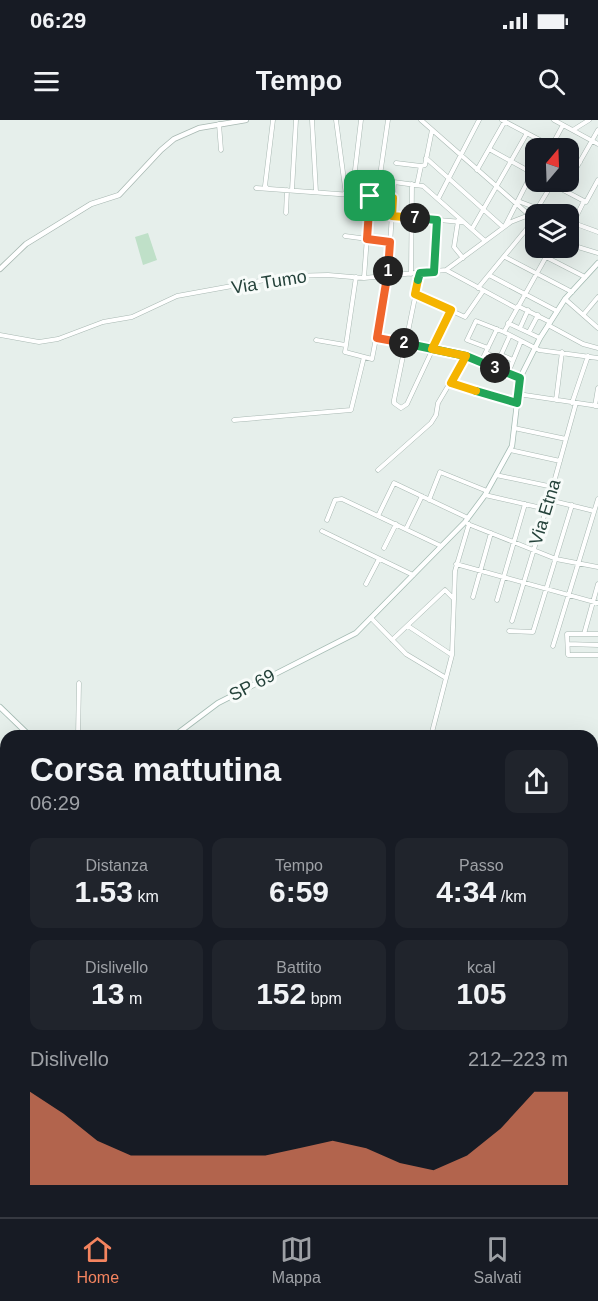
<!DOCTYPE html>
<html lang="it">
<head>
<meta charset="utf-8">
<style>
  :root { --surface:#171b24; --page:#20242c; --text:#f1f3f6; --muted:#9ea1a6; --line:#363941; --accent:#f4845f }
  body { margin:0; font-family:Helvetica,sans-serif; background:var(--page); color:var(--text); height:100vh; display:flex; flex-direction:column; font-size:22px; white-space:nowrap }
  * { box-sizing:border-box; margin:0 }
  p { font-size:20px; color:var(--muted) }
  .icon { flex:none; width:33px; height:33px; fill:none; stroke:currentColor; stroke-width:2; stroke-linecap:round; stroke-linejoin:round }
  .map { position:relative; flex:1; overflow:hidden }
  .side { position:absolute; left:0px; top:610px; width:598px; height:488px; display:flex; flex-direction:column; background:var(--surface); border-radius:18px 18px 0 0; box-shadow:0 6px 24px #0002 }
  .side>* { flex:none }
  .needle { width:39px; rotate:19deg }
  .tools { position:absolute; left:525px; top:18px; display:grid; gap:12px }
  .tools a { display:grid; place-items:center; width:54px; height:54px; border-radius:12px; background:var(--surface); box-shadow:0 6px 24px #0002; font-size:30px }
  .pin { position:absolute; display:grid; place-items:center; width:51px; height:51px; color:#fff; margin:-26px; border-radius:12px; box-shadow:0 3px 9px #0006 }
  .km { position:absolute; width:30px; height:30px; margin:-15px; border-radius:50%; background:#222; color:#fff; font-size:16px; line-height:30px; text-align:center }
  .round { display:grid; place-items:center; flex:none; width:63px; height:63px; border-radius:12px; background:var(--page) }
  .overview { display:flex; align-items:center; justify-content:space-between; height:102px; padding:0 30px }
  h1 { font-size:33px; font-weight:700; line-height:45px }
  .figures { display:grid; grid-template-columns:repeat(3,1fr); gap:9px; height:102px; padding:6px 30px }
  .figures div { display:grid; align-content:center; border-radius:12px; background:var(--page); text-align:center }
  .figures b { font-size:30px; font-weight:700 }
  .figures small { font-size:16px; font-weight:400 }
  .figures p { font-size:16px }
  .chart { height:168px; padding:12px 30px }
  .chart p { display:flex; justify-content:space-between }
  .chart svg { width:100%; height:108px; margin-top:6px; fill:var(--accent); opacity:.7 }
  .status { display:flex; justify-content:space-between; align-items:center; height:42px; padding:0 30px; background:var(--surface); direction:ltr }
  .status svg { height:16px; fill:currentColor }
  header { display:flex; justify-content:space-between; align-items:center; height:78px; padding:0 30px; background:var(--surface); font-size:27px; font-weight:700 }
  .menu { display:flex; justify-content:space-around; align-items:center; height:84px; border-top:2px solid var(--line); background:var(--surface); font-size:16px; color:var(--muted) }
  .menu a { display:grid; justify-items:center; gap:3px }
  .menu .selected { color:var(--accent) }
  .map>svg:first-child { display:block }
  .industrial { fill:url(#industrial-grid) }
  .garden { fill:#bfe0c8 }
  .lines { fill:none; stroke-linecap:round; stroke-linejoin:round }
  .minor-casing { stroke:#a8b8b2; stroke-width:5 }
  .tertiary-casing { stroke:#a8b8b2; stroke-width:6 }
  .secondary-casing { stroke:#a4bbb3; stroke-width:6 }
  .minor { stroke:#fff; stroke-width:4 }
  .tertiary { stroke:#fff; stroke-width:4.5 }
  .secondary { stroke:#fff; stroke-width:4.5 }
  .split-1-casing { stroke:#fff; stroke-width:12 }
  .split-2-casing { stroke:#fff; stroke-width:12 }
  .split-3-casing { stroke:#fff; stroke-width:12 }
  .split-4-casing { stroke:#fff; stroke-width:12 }
  .split-5-casing { stroke:#fff; stroke-width:12 }
  .split-6-casing { stroke:#fff; stroke-width:12 }
  .split-7-casing { stroke:#fff; stroke-width:12 }
  .split-8-casing { stroke:#fff; stroke-width:12 }
  .split-1 { stroke:#f0652b; stroke-width:8 }
  .split-2 { stroke:#f0652b; stroke-width:8 }
  .split-3 { stroke:#22a559; stroke-width:8 }
  .split-4 { stroke:#22a559; stroke-width:8 }
  .split-5 { stroke:#f5b400; stroke-width:8 }
  .split-6 { stroke:#f5b400; stroke-width:8 }
  .split-7 { stroke:#22a559; stroke-width:8 }
  .split-8 { stroke:#f5b400; stroke-width:8 }
  .labels { text-anchor:middle; stroke-width:6; stroke-linejoin:round; paint-order:stroke }
  .street-label { font-size:18px; fill:#24423a; stroke:#f7fbf9 }
</style>
</head>
<body>
<div class="status"><b>06:29</b><svg viewBox="0 0 49 12"><path d="M0 12V9h3v3zM5 12V6h3v6zM10 12V3h3v9zM15 12V0h3v12zM26 1h20v11H26zM47 4h2v5h-2z"/></svg></div>
<header><svg class="icon" aria-label="menu" viewBox="0 0 24 24"><path d="M4 6h16M4 12h16M4 18h16"/></svg>Tempo<svg class="icon" aria-label="search" viewBox="0 0 24 24"><circle cx="10" cy="10" r="6"/><path d="M15 15l6 6"/></svg></header>
<div class="map">
<svg width="598" height="1097" viewBox="0 0 598 1097">
  <defs>
    <pattern id="industrial-grid" width="8" height="8" patternUnits="userSpaceOnUse" patternTransform="scale(1.5)"><rect width="8" height="8" fill="#d4dfda"/><path d="M0 4h8M4 0v8" fill="none" stroke="#b6c1bc"/></pattern>
  </defs>
  <rect width="100%" height="100%" fill="#e6efeb"/>
  <path class="industrial" d="M0 957H6V1030L0 1029Z"/>
  <path class="garden" d="M148 113 157 140 143 145 135 117Z"/>
  <g class="lines">
    <defs>
      <path id="minor" d="M312 0 316 72
        M336 0 346 75
        M421 0 536 101
        M502 0 555 28
        M554 0 598 24
        M219 4 221 30
        M573 10 589 0
        M551 27 563 5
        M489 29 536 55
        M568 36 580 42
        M426 38 503 107
        M396 43 421 46
        M421 46 425 45 432 10
        M477 50 505 1
        M574 52 598 10
        M379 60 423 66 484 120
        M548 62 586 82 598 60
        M417 65 421 46
        M256 68 393 78
        M267 68 265 66 273 0
        M292 70 296 0
        M567 71 571 64 568 60
        M352 75 361 0
        M377 76 388 0
        M438 79 479 0
        M518 81 552 94
        M537 89 552 64
        M286 93 287 70
        M392 96 462 102
        M458 101 454 127 463 138
        M568 101 598 112
        M573 103 584 81
        M505 106 532 53
        M472 109 527 13
        M345 116 390 122
        M568 124 598 133
        M505 137 572 172
        M546 137 585 157
        M446 150 516 188
        M434 152 437 100
        M420 153 394 280V283L401 288 407 284 451 190
        M411 154 412 64
        M489 155 557 191
        M356 157 345 232 372 239 388 156 394 62
        M364 158 370 76
        M478 168 534 100
        M415 174 465 197 483 171
        M565 179 598 208
        M518 186 550 202
        M583 195 598 177
        M508 203 540 218
        M548 205 583 224 598 228
        M520 208 528 190
        M504 212 551 128
        M529 212 538 195
        M0 215 39 222 58 219 103 202 132 197 177 176 287 156 328 155 364 158 446 150 511 102 529 95
        M377 218 466 236 520 258
        M316 220 345 225
        M488 228 467 220 476 201 504 212 539 230 598 238
        M486 233 495 237 501 235 513 240
        M501 235 510 215
        M481 242 497 209
        M508 253 521 221
        M451 263 517 283
        M518 274 598 286
        M556 280 562 232
        M572 283 588 236
        M595 286 598 268
        M234 300 351 290 364 237
        M514 308 566 319
        M510 330 560 341
        M378 350 431 303 436 295 438 283 466 236
        M496 355 553 367
        M485 375 546 389
        M429 380 440 352 487 371
        M549 380 594 391
        M378 396 394 363 468 398
        M327 400 335 380 342 379 441 426
        M468 404 556 439 598 447
        M406 409 422 376
        M322 411 413 455
        M384 428 396 404
        M456 444 598 483
        M366 464 379 439
        M473 477 491 413
        M497 480 525 384
        M371 498 406 534 446 558
        M512 501 549 380 576 283
        M408 506 452 535
        M509 511 533 512 572 385
        M584 514 598 464
        M598 514H567L568 535H598
        M392 520 445 470 454 479
        M568 524 598 525
        M553 526 598 379
        M78 616 79 563
        M431 616 452 535 455 451 469 404
        M0 873 6 867
        M294 1092 295 1097
        M517 1092 518 1097
        M287 1097 289 1092"/>
      <path id="tertiary" d="M0 149 26 124 91 84 119 75 161 30 174 19 199 8 246 0
        M592 910 598 911"/>
      <path id="secondary" d="M0 587 30 616
        M174 616 218 583 356 513 465 402 485 375 512 326 520 258 540 218 565 179 598 143
        M0 735 6 733"/>
    </defs>
    <use href="#minor" class="minor-casing"/>
    <use href="#tertiary" class="tertiary-casing"/>
    <use href="#secondary" class="secondary-casing"/>
    <use href="#minor" class="minor"/>
    <use href="#tertiary" class="tertiary"/>
    <use href="#secondary" class="secondary"/>
  </g>
  <g class="lines">
    <defs>
      <path id="split-1" d="M370 76 367 119 390 122 388 151"/>
      <path id="split-2" d="M388 151 377 218 404 223"/>
      <path id="split-3" d="M404 223 466 236 495 248"/>
      <path id="split-4" d="M476 271 517 283 520 258 495 248"/>
      <path id="split-5" d="M433 227 432 229 466 236 451 263 476 271"/>
      <path id="split-6" d="M418 160 415 174 451 190 433 227"/>
      <path id="split-7" d="M415 98 437 100 434 152 420 153 418 160"/>
      <path id="split-8" d="M370 76 393 78 392 96 415 98"/>
    </defs>
    <use href="#split-1" class="split-1-casing"/>
    <use href="#split-2" class="split-2-casing"/>
    <use href="#split-3" class="split-3-casing"/>
    <use href="#split-4" class="split-4-casing"/>
    <use href="#split-5" class="split-5-casing"/>
    <use href="#split-6" class="split-6-casing"/>
    <use href="#split-7" class="split-7-casing"/>
    <use href="#split-8" class="split-8-casing"/>
    <use href="#split-1" class="split-1"/>
    <use href="#split-2" class="split-2"/>
    <use href="#split-3" class="split-3"/>
    <use href="#split-4" class="split-4"/>
    <use href="#split-5" class="split-5"/>
    <use href="#split-6" class="split-6"/>
    <use href="#split-7" class="split-7"/>
    <use href="#split-8" class="split-8"/>
  </g>
  <g class="labels">
    <g class="street-label">
      <text transform="translate(269 162) rotate(-9)" y="6">Via Tumo</text>
      <text transform="translate(545 392) rotate(-73)" y="6">Via Etna</text>
      <text transform="translate(252 565) rotate(-27)" y="6">SP 69</text>
    </g>
  </g>
</svg>
<div class="tools">
<a><svg class="needle" viewBox="-14 -14 28 28"><path d="M0-13l5 13h-10z" fill="#e53935"/><path d="M0 13l5-13h-10z" fill="#9ea1a6"/></svg></a>
<a><svg class="icon" aria-label="layers" viewBox="0 0 24 24"><path d="M12 4l9 5-9 5-9-5zM3 14l9 5 9-5"/></svg></a>
</div>
<div class="pin" style="left:370px;top:76px;background:#1e9e55"><svg class="icon" aria-label="arrive" viewBox="0 0 24 24"><path d="M6 21V4h12l-3 4 3 4H6"/></svg></div>
<b class="km" style="left:388px;top:151px">1</b>
<b class="km" style="left:404px;top:223px">2</b>
<b class="km" style="left:495px;top:248px">3</b>
<b class="km" style="left:415px;top:98px">7</b>
<section class="side">
<div class="overview"><div><h1>Corsa mattutina</h1><p>06:29</p></div><a class="round"><svg class="icon" aria-label="share" viewBox="0 0 24 24"><path d="M12 15V3M7 8l5-5 5 5M5 13v7h14v-7"/></svg></a></div>
<div class="figures">
<div><p>Distanza</p><b>1.53<small> km</small></b></div>
<div><p>Tempo</p><b>6:59</b></div>
<div><p>Passo</p><b>4:34<small> /km</small></b></div>
</div>
<div class="figures">
<div><p>Dislivello</p><b>13<small> m</small></b></div>
<div><p>Battito</p><b>152<small> bpm</small></b></div>
<div><p>kcal</p><b>105</b></div>
</div>
<div class="chart"><p><span>Dislivello</span>212–223 m</p>
<svg viewBox="0 0 160 44" preserveAspectRatio="none"><path d="M0 44V6L10 15L20 26L30 32L40 32L50 32L60 32L70 32L80 29L90 26L100 29L110 35L120 38L130 32L140 21L150 6L160 6V44z"/></svg>
</div>
</section>
</div>
<nav class="menu">
<a class="selected"><svg class="icon" aria-label="home" viewBox="0 0 24 24"><path d="M3 11l9-7 9 7M6 9v11h12V9"/></svg>Home</a>
<a><svg class="icon" aria-label="map" viewBox="0 0 24 24"><path d="M3 6l6-2 6 2 6-2v14l-6 2-6-2-6 2zM9 4v14M15 6v14"/></svg>Mappa</a>
<a><svg class="icon" aria-label="saved" viewBox="0 0 24 24"><path d="M7 4h10v16l-5-4-5 4z"/></svg>Salvati</a>
</nav>
</body>
</html>
